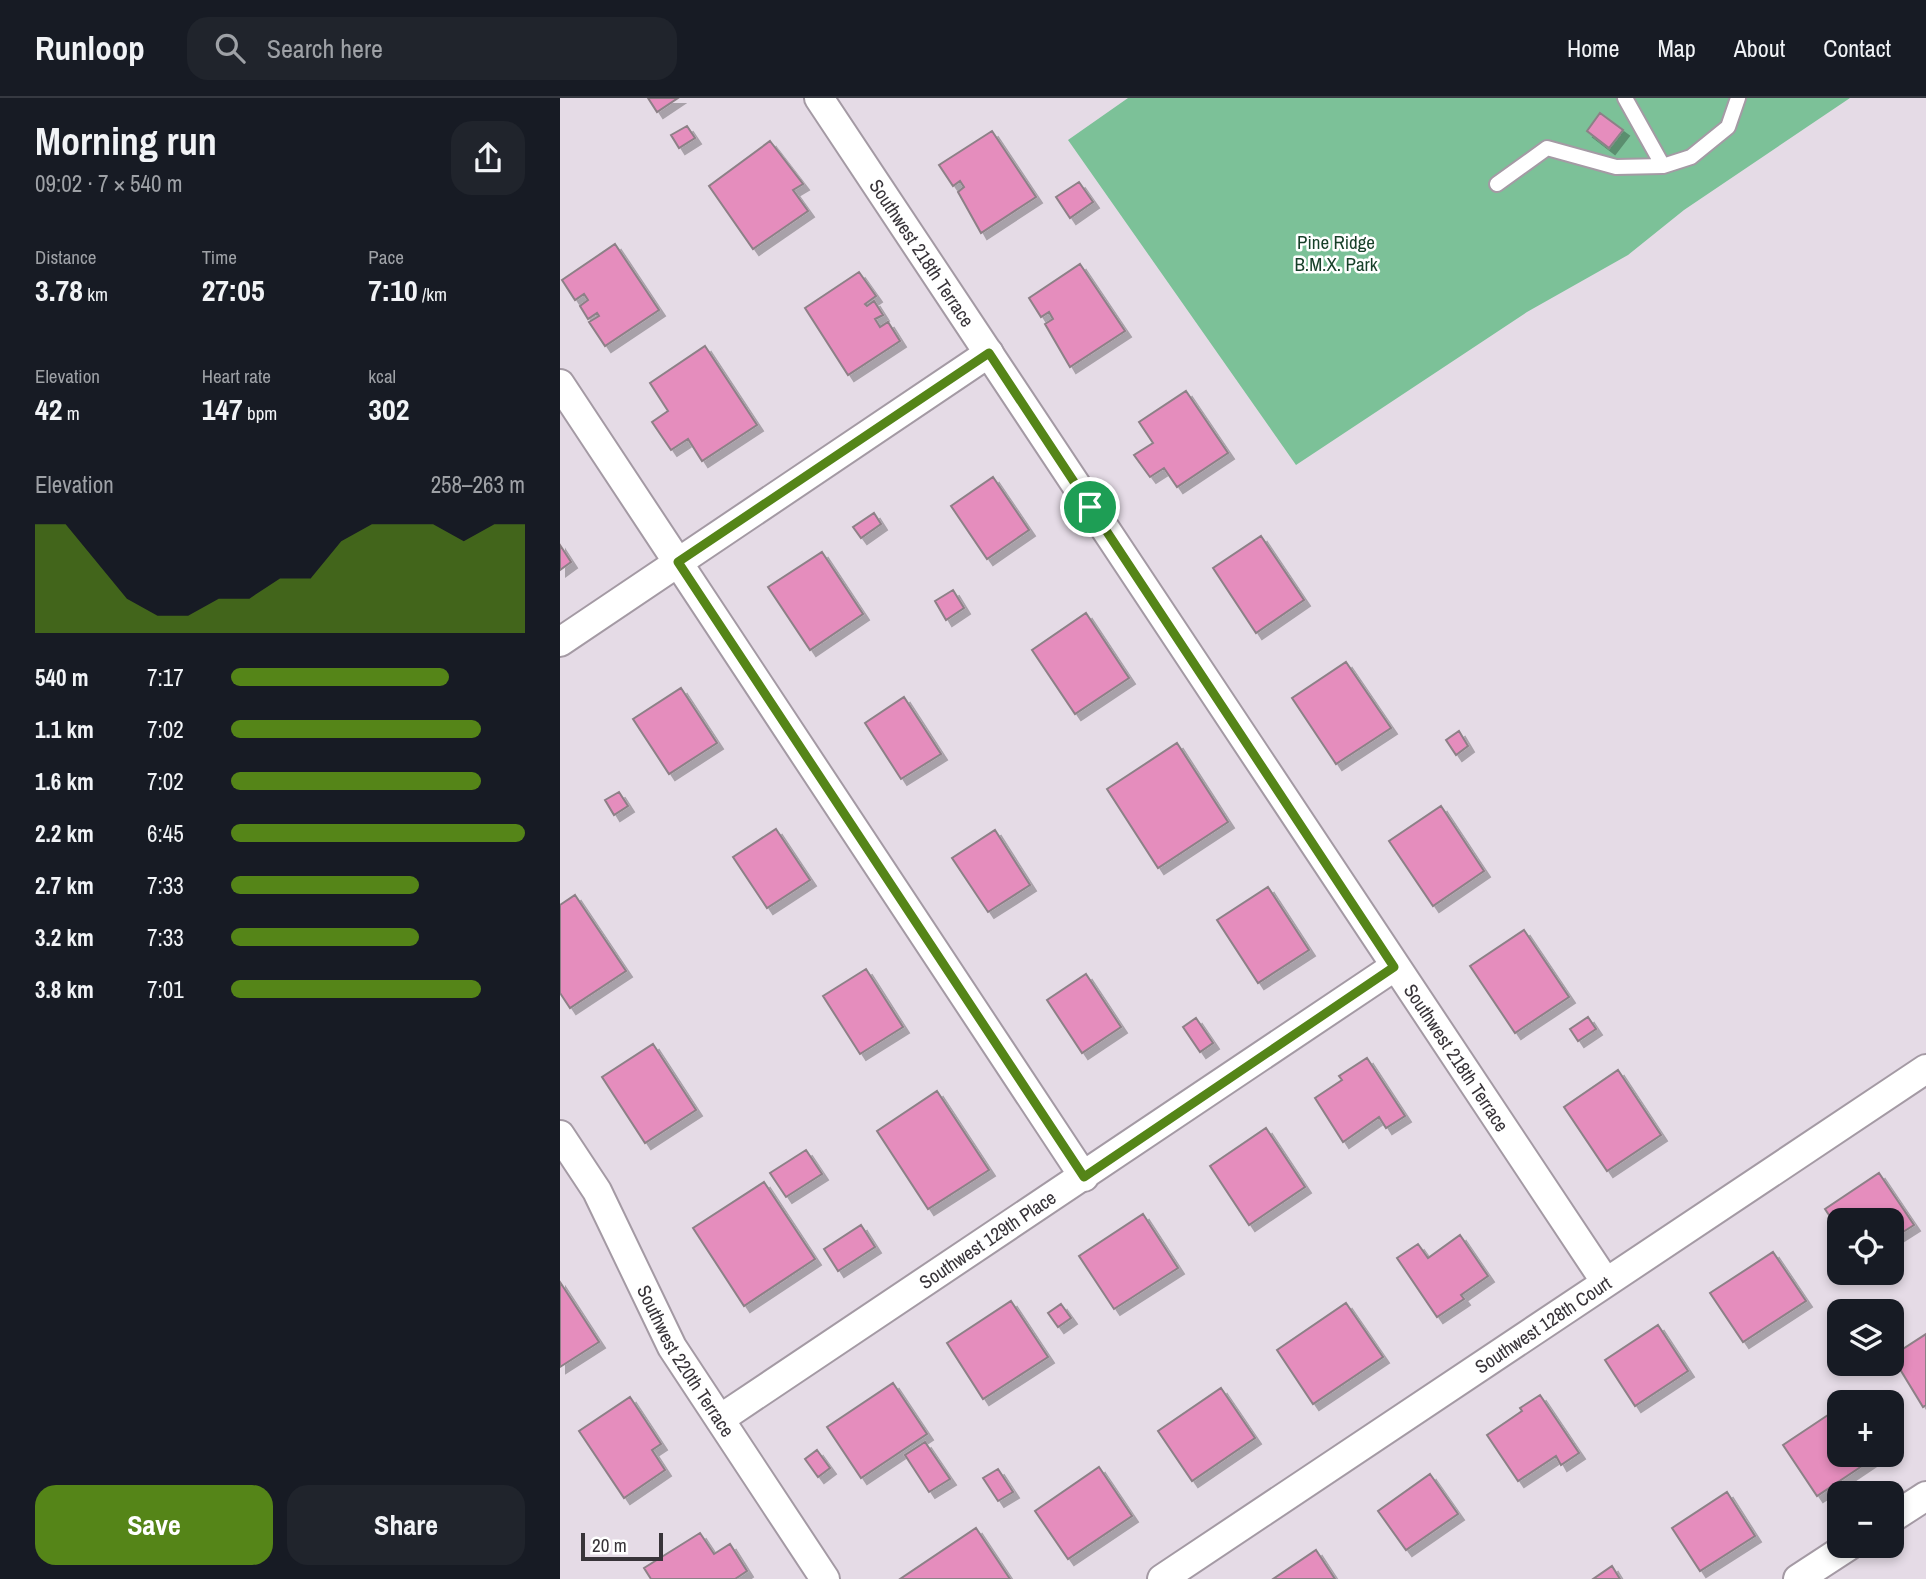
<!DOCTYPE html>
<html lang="en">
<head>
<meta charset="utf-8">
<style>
  :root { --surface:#171b24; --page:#20242c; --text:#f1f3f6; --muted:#9ea1a6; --line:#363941; --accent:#558518 }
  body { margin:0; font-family:"Archivo Narrow",sans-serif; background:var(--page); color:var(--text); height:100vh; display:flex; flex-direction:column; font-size:26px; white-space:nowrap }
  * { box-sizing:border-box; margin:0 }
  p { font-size:23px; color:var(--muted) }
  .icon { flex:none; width:38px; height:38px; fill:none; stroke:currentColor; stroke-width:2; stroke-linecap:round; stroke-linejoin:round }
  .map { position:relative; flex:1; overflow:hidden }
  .panel { display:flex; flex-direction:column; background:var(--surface); width:560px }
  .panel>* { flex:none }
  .tools { position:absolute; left:1267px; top:1110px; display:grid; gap:14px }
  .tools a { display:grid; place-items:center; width:77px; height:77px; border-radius:14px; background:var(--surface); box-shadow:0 4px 10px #0003; font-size:35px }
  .scale { position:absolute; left:21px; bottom:18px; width:82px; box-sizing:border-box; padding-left:7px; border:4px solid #383439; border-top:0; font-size:19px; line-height:24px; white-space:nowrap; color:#383439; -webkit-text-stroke:5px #fff; paint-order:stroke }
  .pin { position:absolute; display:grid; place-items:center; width:60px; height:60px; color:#fff; margin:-30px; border:4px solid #fff; border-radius:50%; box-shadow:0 2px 7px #0007 }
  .round { display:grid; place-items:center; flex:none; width:74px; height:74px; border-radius:21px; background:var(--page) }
  .overview { display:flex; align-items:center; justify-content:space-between; height:119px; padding:0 35px }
  h1 { font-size:38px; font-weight:700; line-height:52px }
  .figures { display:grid; grid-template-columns:repeat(3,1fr); gap:10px; height:119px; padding:7px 35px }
  .figures div { display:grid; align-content:center }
  .figures b { font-size:30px; font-weight:700 }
  .figures small { font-size:19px; font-weight:400 }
  .figures p { font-size:19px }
  .chart { height:196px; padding:14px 35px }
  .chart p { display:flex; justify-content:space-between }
  .chart svg { width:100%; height:126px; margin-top:7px; fill:var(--accent); opacity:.7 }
  .button { display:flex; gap:14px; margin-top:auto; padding:14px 35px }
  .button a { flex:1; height:80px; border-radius:21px; background:var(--accent); color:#fff; font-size:28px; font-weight:700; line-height:80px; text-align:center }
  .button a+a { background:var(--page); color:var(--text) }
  ul { padding:0 35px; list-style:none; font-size:23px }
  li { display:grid; grid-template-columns:112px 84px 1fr; align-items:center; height:52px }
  li i { height:18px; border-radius:9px; background:var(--accent) }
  header { display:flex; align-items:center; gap:42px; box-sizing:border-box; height:98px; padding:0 35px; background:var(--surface); border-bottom:2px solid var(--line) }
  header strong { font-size:33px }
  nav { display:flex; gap:38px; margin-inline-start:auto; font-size:24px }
  .search { width:490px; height:63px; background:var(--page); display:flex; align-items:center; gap:18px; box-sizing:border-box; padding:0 24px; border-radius:21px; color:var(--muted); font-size:26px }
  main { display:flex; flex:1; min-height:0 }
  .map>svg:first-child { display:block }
  .green { fill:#7cc198 }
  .building { fill:#e58dbd; stroke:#8d8087; stroke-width:2; filter:url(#shadow) }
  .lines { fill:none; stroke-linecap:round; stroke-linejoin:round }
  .service-casing { stroke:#a49aa4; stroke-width:18 }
  .minor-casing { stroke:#a49aa4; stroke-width:32 }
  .service { stroke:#fff; stroke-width:14 }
  .minor { stroke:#fff; stroke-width:28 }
  .route-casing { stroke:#fff; stroke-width:14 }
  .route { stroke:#558518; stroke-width:9 }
  .labels { text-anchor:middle; stroke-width:5; stroke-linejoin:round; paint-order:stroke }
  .park-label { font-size:19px; fill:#163f28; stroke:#fff }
  .street-label { font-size:19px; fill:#383439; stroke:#fff }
</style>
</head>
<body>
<header>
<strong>Runloop</strong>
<div class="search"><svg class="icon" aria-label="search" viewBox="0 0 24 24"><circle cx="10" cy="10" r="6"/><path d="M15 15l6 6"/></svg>Search here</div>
<nav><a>Home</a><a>Map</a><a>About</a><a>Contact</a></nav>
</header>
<main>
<section class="panel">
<div class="overview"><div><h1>Morning run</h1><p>09:02 · 7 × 540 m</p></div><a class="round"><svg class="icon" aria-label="share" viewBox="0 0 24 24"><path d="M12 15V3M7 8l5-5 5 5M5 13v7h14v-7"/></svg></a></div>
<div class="figures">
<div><p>Distance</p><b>3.78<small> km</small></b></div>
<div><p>Time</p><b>27:05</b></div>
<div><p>Pace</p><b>7:10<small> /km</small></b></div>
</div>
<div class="figures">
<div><p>Elevation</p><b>42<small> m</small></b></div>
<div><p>Heart rate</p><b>147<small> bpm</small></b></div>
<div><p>kcal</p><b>302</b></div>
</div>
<div class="chart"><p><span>Elevation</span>258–263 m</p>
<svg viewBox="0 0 160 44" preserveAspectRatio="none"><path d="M0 44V6L10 6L20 19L30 32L40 38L50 38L60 32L70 32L80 25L90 25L100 12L110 6L120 6L130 6L140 12L150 6L160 6V44z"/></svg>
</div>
<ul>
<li><b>540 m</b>7:17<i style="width:74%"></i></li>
<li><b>1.1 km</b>7:02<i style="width:85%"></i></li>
<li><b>1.6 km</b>7:02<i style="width:85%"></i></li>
<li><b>2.2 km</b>6:45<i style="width:100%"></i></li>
<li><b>2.7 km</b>7:33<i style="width:64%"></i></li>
<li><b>3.2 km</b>7:33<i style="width:64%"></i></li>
<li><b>3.8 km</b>7:01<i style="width:85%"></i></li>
</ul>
<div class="button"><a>Save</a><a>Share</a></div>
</section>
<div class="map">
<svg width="1366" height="1481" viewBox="0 0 1366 1481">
  <defs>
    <filter id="shadow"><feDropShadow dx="6" dy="6" stdDeviation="0" flood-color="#0004"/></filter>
  </defs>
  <rect width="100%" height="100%" fill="#e5dbe6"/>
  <path class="green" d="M568 0H1290L1124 112 1068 157 967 214 736 367 508 42Z"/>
  <path class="building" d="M88 0H118L97 14Z
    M1040 15 1063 32 1049 50 1027 33Z
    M127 28 135 40 119 50 111 37Z
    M432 33 476 99 421 135 398 94 404 89 400 83 393 88 379 67Z
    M210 43 243 86 233 92 248 113 193 151 149 88Z
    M519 84 533 104 510 120 496 99Z
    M55 146 99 212 45 248 29 224 39 218 37 215 28 221 20 208 28 202 24 196 15 202 2 182Z
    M520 166 565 233 510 269 485 226 493 221 489 214 481 219 469 200Z
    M299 174 316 198 305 206 307 208 314 203 323 217 315 221 320 229 328 224 340 243 288 277 245 210Z
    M145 248 197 327 142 363 128 341 111 352 92 324 108 313 90 285Z
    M626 293 668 355 617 389 604 370 590 379 574 357 593 345 579 324Z
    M433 379 469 432 427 461 391 408Z
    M314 415 321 426 301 440 293 429Z
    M701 438 744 502 696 535 653 470Z
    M0 447 11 464 0 472Z
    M262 454 303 516 250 552 208 489Z
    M393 492 404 510 386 522 375 503Z
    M526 515 569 580 515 616 472 552Z
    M786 564 831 630 776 666 732 600Z
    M121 590 157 645 109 676 73 621Z
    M344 599 381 656 341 681 305 625Z
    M899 633 908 648 896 657 886 642Z
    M617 645 668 724 598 770 547 691Z
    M59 694 68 708 54 717 45 702Z
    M881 708 924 773 873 808 829 743Z
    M216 731 250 782 207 810 173 759Z
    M435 732 470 787 428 814 392 760Z
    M708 789 749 852 698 885 657 822Z
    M15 797 66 873 10 910 0 895V807Z
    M964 832 1009 899 955 935 910 868Z
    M306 871 343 929 300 956 263 898Z
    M526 876 561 929 522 955 487 902Z
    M1028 919 1036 931 1018 943 1010 931Z
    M636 920 653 945 640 954 623 929Z
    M93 946 136 1012 85 1045 42 979Z
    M807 960 845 1018 826 1030 819 1019 783 1044 755 1000 782 982 779 978Z
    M1058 972 1101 1037 1047 1073 1004 1009Z
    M377 993 429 1072 368 1111 317 1033Z
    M706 1030 745 1089 689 1127 650 1068Z
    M246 1052 262 1076 226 1099 210 1075Z
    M1319 1075 1354 1127 1332 1141V1122H1279V1132L1265 1111Z
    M204 1084 255 1161 184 1208 133 1130Z
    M583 1116 618 1170 554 1211 519 1158Z
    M301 1127 315 1149 278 1173 264 1151Z
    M900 1137 928 1178 901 1197 904 1201 877 1219 837 1160 858 1146 868 1160Z
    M1213 1154 1246 1203 1183 1244 1150 1195Z
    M0 1184 39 1244 0 1269Z
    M451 1203 488 1259 423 1301 387 1245Z
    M786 1205 823 1259 753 1306 717 1252Z
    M501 1206 511 1220 498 1229 488 1215Z
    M1098 1227 1128 1273 1075 1308 1045 1262Z
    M1366 1236V1307L1363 1309 1332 1258Z
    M333 1285 367 1336 301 1380 267 1329Z
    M661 1290 695 1340 632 1383 598 1333Z
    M980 1297 1019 1355 1001 1367 996 1358 958 1383 927 1337 962 1313 960 1310Z
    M70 1299 101 1346 92 1352 105 1372 64 1400 19 1333Z
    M1277 1311 1279 1356H1308L1311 1362 1257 1398 1223 1347Z
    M365 1344 390 1381 369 1394 345 1357Z
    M257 1352 270 1370 258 1379 245 1361Z
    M539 1369 572 1418 508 1461 475 1413Z
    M438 1371 453 1394 438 1403 423 1380Z
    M870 1376 898 1416 846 1452 818 1413Z
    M1167 1394 1195 1438 1140 1473 1112 1430Z
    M416 1430 450 1481H340Z
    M140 1435 154 1456 170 1446 187 1473 175 1481H91L84 1470Z
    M756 1452 775 1481H713Z
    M1052 1468 1060 1481H1033Z"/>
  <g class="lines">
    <defs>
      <path id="service" d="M1065 0 1103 68
        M937 86 987 50 1056 69 1103 68 1131 59 1168 29 1178 0"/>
      <g id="minor">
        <path id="s1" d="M259 0 1045 1183"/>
        <path d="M0 286 524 1079"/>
        <path d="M0 544 429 255"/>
        <path id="s2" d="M0 1037 37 1093 112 1249 265 1481"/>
        <path id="s3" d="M160 1321 834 869"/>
        <path d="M1332 1420 1366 1398"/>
        <path id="s4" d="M602 1481 1366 971"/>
        <path d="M1238 1481 1290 1447"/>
      </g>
    </defs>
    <use href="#service" class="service-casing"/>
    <use href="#minor" class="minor-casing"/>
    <use href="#service" class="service"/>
    <use href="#minor" class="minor"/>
  </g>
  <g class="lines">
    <defs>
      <path id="route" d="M429 255 834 869 524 1079 118 464Z"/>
    </defs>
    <use href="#route" class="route-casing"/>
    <use href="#route" class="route"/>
  </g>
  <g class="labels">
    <g class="park-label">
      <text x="776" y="151">Pine Ridge<tspan x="776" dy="22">B.M.X. Park</tspan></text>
    </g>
    <g class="street-label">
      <text dy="7" stroke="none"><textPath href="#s1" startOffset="186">Southwest 218th Terrace</textPath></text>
      <text dy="7" stroke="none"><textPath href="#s1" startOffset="1152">Southwest 218th Terrace</textPath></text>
      <text dy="7" stroke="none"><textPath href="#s3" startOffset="322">Southwest 129th Place</textPath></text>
      <text dy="7" stroke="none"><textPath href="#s4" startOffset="458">Southwest 128th Court</textPath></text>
      <text dy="7" stroke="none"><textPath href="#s2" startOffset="259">Southwest 220th Terrace</textPath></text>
    </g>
  </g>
</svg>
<div class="tools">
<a><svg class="icon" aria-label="locate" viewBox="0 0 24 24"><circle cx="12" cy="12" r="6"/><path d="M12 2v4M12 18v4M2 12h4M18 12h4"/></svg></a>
<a><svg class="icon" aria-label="layers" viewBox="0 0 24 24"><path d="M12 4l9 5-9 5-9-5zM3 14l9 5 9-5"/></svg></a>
<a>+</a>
<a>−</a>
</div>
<div class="scale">20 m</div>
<div class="pin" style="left:530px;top:409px;background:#1e9e55"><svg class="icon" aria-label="arrive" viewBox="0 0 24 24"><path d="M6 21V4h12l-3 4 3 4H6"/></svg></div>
</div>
</main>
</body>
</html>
